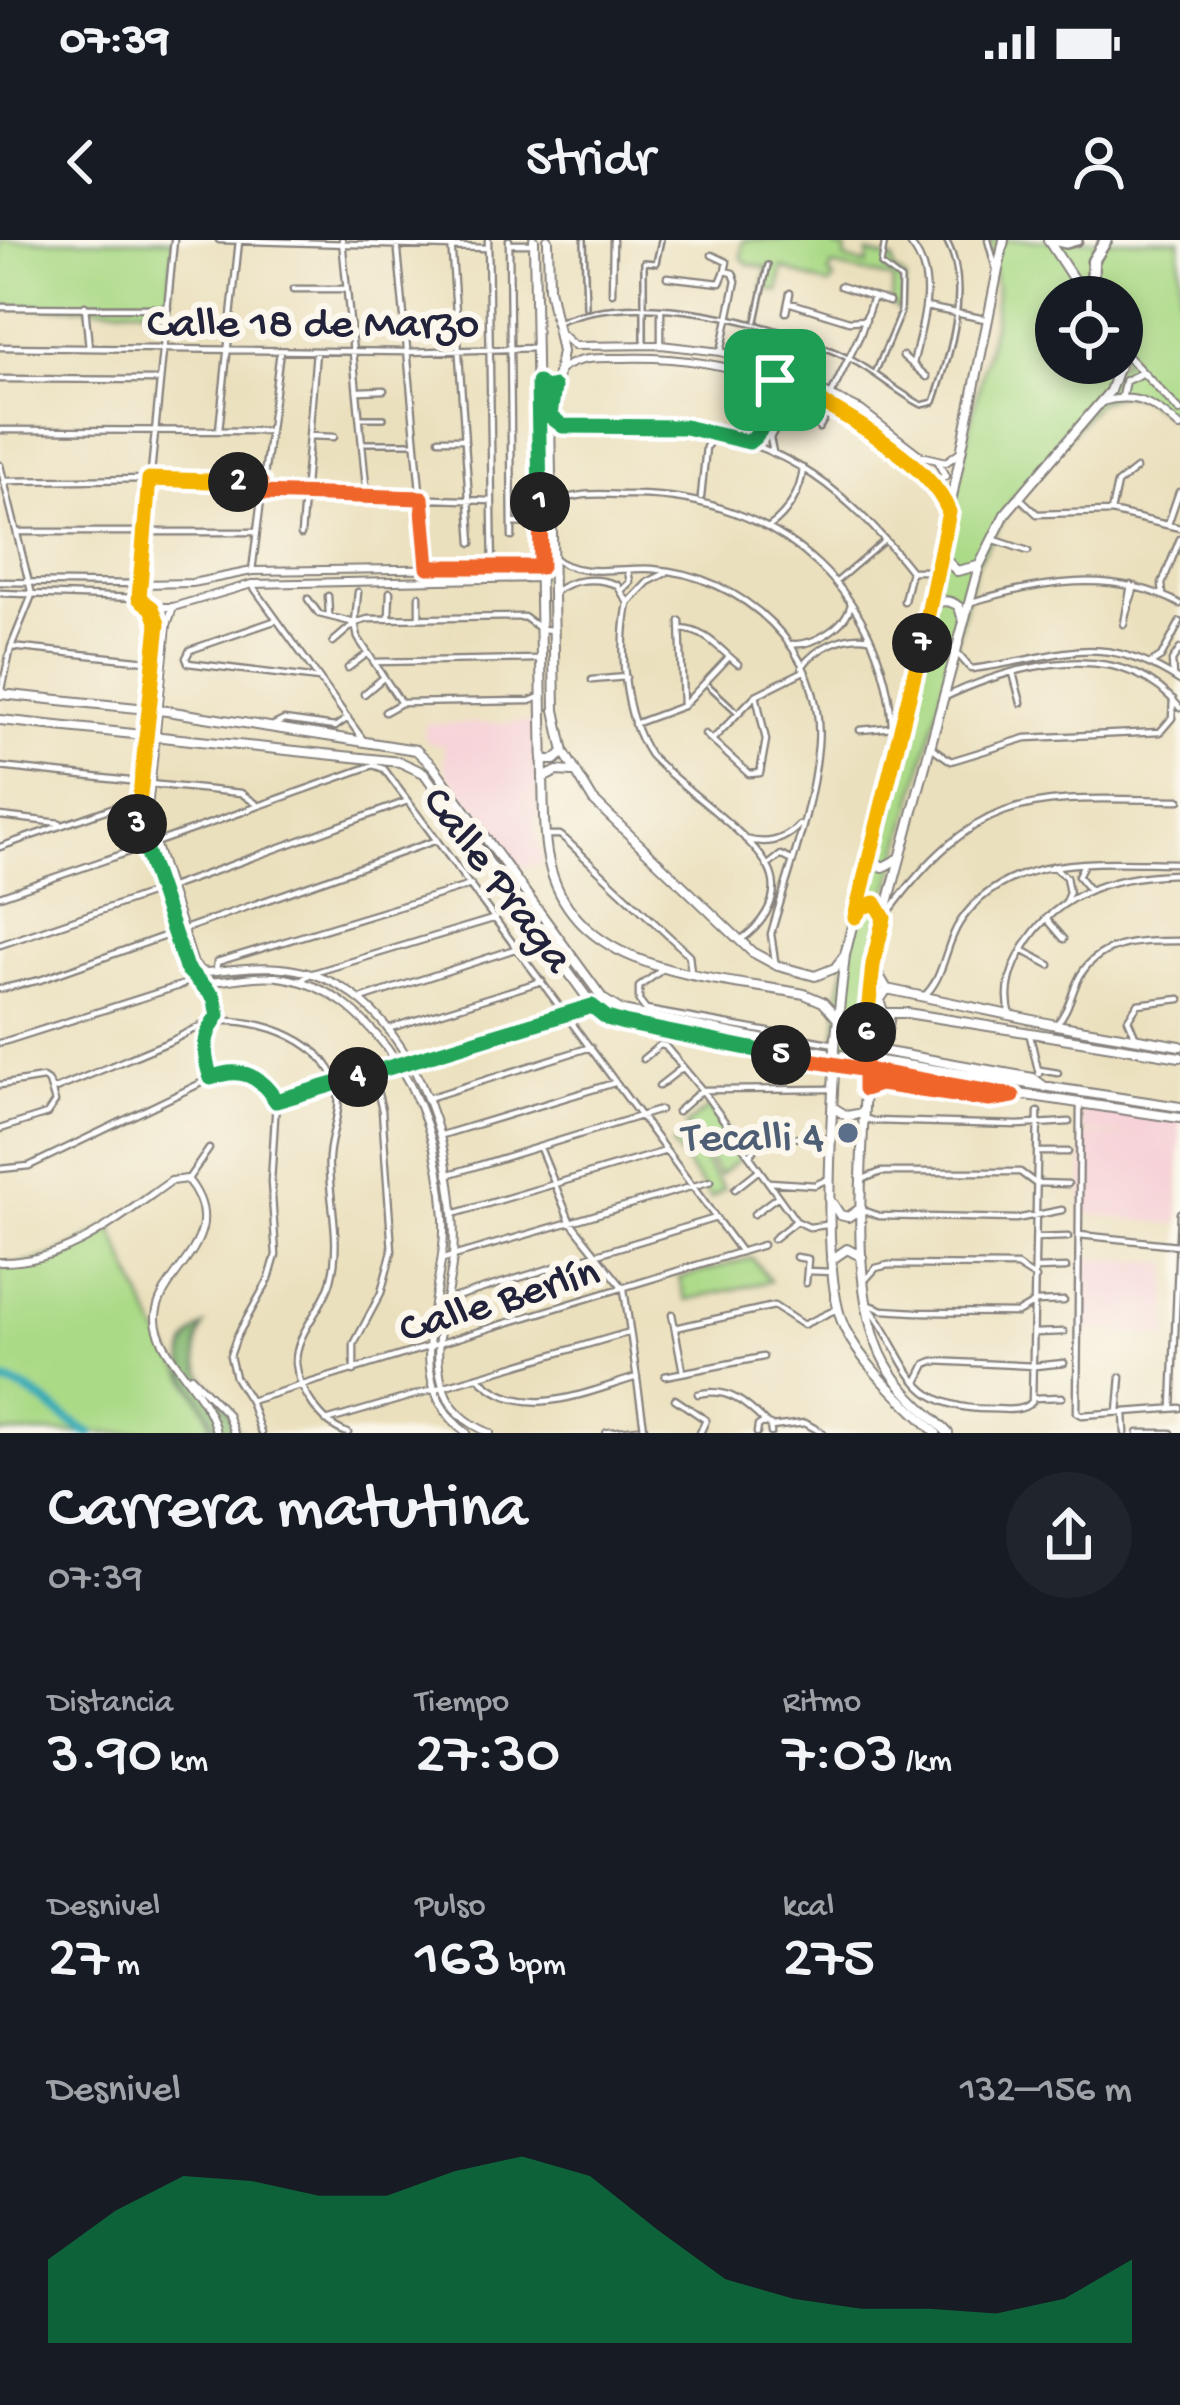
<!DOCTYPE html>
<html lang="es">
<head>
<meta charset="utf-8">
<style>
  :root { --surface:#171b24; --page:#20242c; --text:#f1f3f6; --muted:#9ea1a6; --accent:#0b8043 }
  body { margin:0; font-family:"Gochi Hand",sans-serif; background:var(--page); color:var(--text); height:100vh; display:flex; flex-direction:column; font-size:45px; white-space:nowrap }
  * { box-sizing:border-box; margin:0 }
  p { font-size:39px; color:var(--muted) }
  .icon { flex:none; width:66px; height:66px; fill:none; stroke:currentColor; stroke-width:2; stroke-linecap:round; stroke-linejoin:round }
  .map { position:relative; height:1193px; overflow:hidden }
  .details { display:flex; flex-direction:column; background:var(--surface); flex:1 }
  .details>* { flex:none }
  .controls { position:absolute; left:1035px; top:36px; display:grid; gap:24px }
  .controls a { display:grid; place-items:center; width:108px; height:108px; border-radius:50%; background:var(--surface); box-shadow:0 6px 18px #0003; font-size:60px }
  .pin { position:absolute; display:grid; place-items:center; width:102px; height:102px; color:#fff; margin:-51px; border-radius:24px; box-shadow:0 6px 18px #0006 }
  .km { position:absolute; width:60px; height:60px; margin:-30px; border-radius:50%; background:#222; color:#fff; font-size:33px; line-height:60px; text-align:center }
  .round { display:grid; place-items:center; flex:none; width:126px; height:126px; border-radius:63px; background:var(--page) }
  .head { display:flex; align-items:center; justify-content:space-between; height:204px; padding:0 48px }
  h1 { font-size:66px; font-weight:600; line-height:90px }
  .metrics { display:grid; grid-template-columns:repeat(3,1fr); gap:18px; height:204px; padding:12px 48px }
  .metrics div { display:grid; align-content:center }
  .metrics b { font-size:60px; font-weight:600 }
  .metrics small { font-size:33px; font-weight:400 }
  .metrics p { font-size:33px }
  .chart { height:336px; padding:24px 48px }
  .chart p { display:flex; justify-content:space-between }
  .chart svg { width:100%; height:216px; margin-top:12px; fill:var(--accent); opacity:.7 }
  .status { display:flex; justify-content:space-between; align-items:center; height:84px; padding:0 60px; background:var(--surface); direction:ltr }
  .status svg { height:33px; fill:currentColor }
  header { display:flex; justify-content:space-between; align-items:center; height:156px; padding:0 48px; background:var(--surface); font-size:54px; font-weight:600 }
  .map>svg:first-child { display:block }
  .built { fill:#f6cfd6 }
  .green { fill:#abda87; stroke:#667e61; stroke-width:3; fill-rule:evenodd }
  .forest { fill:#88ba74; stroke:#556e58; stroke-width:3 }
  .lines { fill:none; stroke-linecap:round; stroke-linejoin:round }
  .river { stroke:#3bacb5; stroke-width:10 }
  .pedestrian-casing { stroke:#86817c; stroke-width:8 }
  .minor-casing { stroke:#86817c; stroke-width:9 }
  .tertiary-casing { stroke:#86817c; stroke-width:10 }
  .secondary-casing { stroke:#86817c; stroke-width:12 }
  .primary-casing { stroke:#86817c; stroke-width:14 }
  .trunk-casing { stroke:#86817c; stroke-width:15 }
  .pedestrian { stroke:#fff; stroke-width:3 }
  .minor { stroke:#fff; stroke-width:4.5 }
  .tertiary { stroke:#fff; stroke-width:6 }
  .secondary { stroke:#fff; stroke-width:8 }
  .primary { stroke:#fff; stroke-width:9 }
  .trunk { stroke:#fff; stroke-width:10 }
  .secondary-bridge-casing { stroke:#86817c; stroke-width:12; stroke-linecap:butt }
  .secondary-bridge { stroke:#fff; stroke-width:8 }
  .split-1-casing { stroke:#fff; stroke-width:24 }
  .split-2-casing { stroke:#fff; stroke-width:24 }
  .split-3-casing { stroke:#fff; stroke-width:24 }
  .split-4-casing { stroke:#fff; stroke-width:24 }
  .split-5-casing { stroke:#fff; stroke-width:24 }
  .split-6-casing { stroke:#fff; stroke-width:24 }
  .split-7-casing { stroke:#fff; stroke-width:24 }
  .split-8-casing { stroke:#fff; stroke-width:24 }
  .split-1 { stroke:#22a559; stroke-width:15 }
  .split-2 { stroke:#f0652b; stroke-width:15 }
  .split-3 { stroke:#f5b400; stroke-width:15 }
  .split-4 { stroke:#22a559; stroke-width:15 }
  .split-5 { stroke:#22a559; stroke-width:15 }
  .split-6 { stroke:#f0652b; stroke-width:15 }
  .split-7 { stroke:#f5b400; stroke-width:15 }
  .split-8 { stroke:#f5b400; stroke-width:15 }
  .service-dot { fill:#5c6f8a; stroke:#fbf7ec; stroke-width:4.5 }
  .labels { text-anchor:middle; stroke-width:12; stroke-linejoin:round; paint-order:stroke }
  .street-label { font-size:45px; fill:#22223b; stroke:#fbf7ec }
  .service-label { font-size:45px; fill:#4e5e75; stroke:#fbf7ec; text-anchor:end }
</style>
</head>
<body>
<div class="status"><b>07:39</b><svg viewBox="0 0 49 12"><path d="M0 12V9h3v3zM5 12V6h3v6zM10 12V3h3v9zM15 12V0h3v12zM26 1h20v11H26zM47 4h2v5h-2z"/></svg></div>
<header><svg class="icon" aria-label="back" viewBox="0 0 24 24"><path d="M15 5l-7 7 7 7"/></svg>Stridr<svg class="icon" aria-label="person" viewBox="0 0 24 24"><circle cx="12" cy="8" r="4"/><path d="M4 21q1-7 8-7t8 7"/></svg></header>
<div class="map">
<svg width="1180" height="1193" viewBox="0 0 1180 1193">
  <rect width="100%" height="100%" fill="#fbf7ec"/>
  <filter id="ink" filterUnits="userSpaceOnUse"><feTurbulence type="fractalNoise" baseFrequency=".00833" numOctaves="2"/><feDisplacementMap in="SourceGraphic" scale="24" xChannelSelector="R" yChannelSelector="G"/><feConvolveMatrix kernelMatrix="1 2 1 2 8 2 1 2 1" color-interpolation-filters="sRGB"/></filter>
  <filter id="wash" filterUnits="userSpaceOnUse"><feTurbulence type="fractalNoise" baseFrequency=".004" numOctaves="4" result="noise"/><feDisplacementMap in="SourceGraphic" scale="48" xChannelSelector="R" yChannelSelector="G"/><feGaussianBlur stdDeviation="2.7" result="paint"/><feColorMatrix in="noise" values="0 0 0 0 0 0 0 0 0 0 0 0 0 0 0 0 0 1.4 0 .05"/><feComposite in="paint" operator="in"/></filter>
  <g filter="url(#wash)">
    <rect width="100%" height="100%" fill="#ebe0bd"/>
    <path class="built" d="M535 482 539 511 537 592 543 623 518 629 445 530 444 505H434L424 498 425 484Z
      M1081 866 1180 879 1178 985 1081 973 1083 894 1144 898 1082 891Z
      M1083 1018 1168 1023V1097L1084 1089Z"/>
    <path class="green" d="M0 0H174L168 68 0 67Z
      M743 0H837L835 7 846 10 845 19 867 25 868 13 893 20 894 29 906 39 900 72 892 64 893 39 832 26 829 34 834 39 829 46 782 28 779 52 763 48 767 28 748 24 741 17Z
      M990 0H1180V184L1141 157 1123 153 1098 162 1014 260 976 325 882 677 865 807 835 803 840 750 994 81 996 51ZM1056 57H1122V123H1056Z
      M709 867 743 916 720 935 685 886Z
      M685 895 724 949 711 958 672 905Z
      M110 985 155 1087 206 1171 212 1193H0V1026C44 1024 75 1009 110 985Z
      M752 1018 770 1041 686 1060 679 1038Z"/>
    <path class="forest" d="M204 1086C180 1138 225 1147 238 1193H217C204 1151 157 1120 204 1086Z"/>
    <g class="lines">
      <path class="river" d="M0 1141C40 1148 56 1177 90 1193"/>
    </g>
  </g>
  <g filter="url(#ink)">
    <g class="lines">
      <defs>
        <path id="pedestrian" d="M584 0 586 67
          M756 81 768 25
          M557 82C638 47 776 82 852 120 877 133 897 152 922 165L934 162C950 116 972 45 946 0
          M644 103V22L656 23 661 0
          M876 131 900 74 901 40 881 25 885 0
          M362 178H384
          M364 203H415
          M837 341 884 301
          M708 445 736 471"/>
        <path id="minor" d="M219 0 486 8
          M342 0 367 256
          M397 0 427 327
          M451 0 472 303
          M488 0 493 338
          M509 0 512 297
          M988 0 996 29
          M509 4H534
          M712 15 727 22 725 31
          M667 37 720 43 725 31
          M840 46 889 62
          M294 49H347
          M612 53 613 0
          M788 62 849 81 866 80
          M85 66 89 108
          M0 67 168 68
          M926 67 985 79
          M786 72 790 53
          M661 105V70
          M0 107 407 112 537 108
          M721 112 736 41 733 33 725 31
          M903 116 927 137
          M913 124C922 83 939 40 911 5L913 0
          M0 139 156 140
          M360 151 384 150
          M832 153 860 95 873 57
          M550 177C574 200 650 182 684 187 789 204 847 250 911 331H926L938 326
          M819 188 831 167
          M0 190 267 191
          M219 190 239 1
          M309 196 334 197
          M439 199H463
          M749 203C765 191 776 160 775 140
          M773 212 770 198 795 153
          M0 225 32 355 11 407 1 454
          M4 241 149 239 261 243
          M259 253 492 261
          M701 257 706 207 715 195
          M1021 259 1037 274 1111 272 1180 288
          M551 266C574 250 605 255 632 255 781 255 893 356 893 508
          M1111 272 1117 244 1136 229
          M513 283 537 284
          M1168 284 1179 252
          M769 287C788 274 801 251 803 228
          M17 292H256
          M301 295 316 111
          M995 300 1028 311
          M553 317C576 339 622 327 652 329 742 335 826 409 818 505 813 568 788 633 771 694L775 721
          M252 331 280 111
          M666 333 648 342 628 363C619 411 623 474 650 515 678 546 762 600 772 636 780 661 759 688 740 700
          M0 342 140 344 174 0
          M252 345 364 501
          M621 351 630 342 628 331
          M358 352 355 383 358 398 401 463
          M0 353 138 358
          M554 353C570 338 597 337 617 345L628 363
          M1163 355 1162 344 1180 299
          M328 356 329 375
          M308 359 319 374 355 383
          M904 361 911 331
          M968 363C1038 342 1113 328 1180 364
          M1126 373 1135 346
          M389 376 390 352
          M419 377V356
          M277 380 190 410 186 418 188 423 319 439
          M680 381 683 466
          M1124 384 1131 345
          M680 389C706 390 719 409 738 424
          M333 402 355 383 368 379 524 377 541 389 554 390
          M792 404C814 406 846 386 851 364
          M11 407 147 421
          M957 413 971 429C1056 420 1096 386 1180 441
          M375 422 538 419
          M1150 424 1161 417 1180 382
          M802 427C815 408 846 393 869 398
          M348 428 367 414
          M1013 433 1021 463
          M1173 436 1172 421 1180 409
          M592 440 626 437
          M364 454 383 438
          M943 458C1015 424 1122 395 1180 468
          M401 463 530 461 542 456
          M385 472 401 463
          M634 484 683 466 729 417
          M274 485 284 480 335 487 348 478
          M860 490 893 487
          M705 494 749 534 760 533 766 500 756 455
          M712 500 756 455 802 432
          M931 507 951 521 1026 498 1160 492 1172 478 1173 459
          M373 525 384 529 741 1012
          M0 527 139 542
          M149 544 241 553 258 565
          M0 576 60 583
          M545 595H560L565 599 689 715 691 733
          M745 599C766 605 784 602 799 585
          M155 603 371 526
          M0 607 137 559
          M1084 624 1078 636 1088 648
          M767 626 781 615 791 620
          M1052 626 1066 637 1069 653 1066 660
          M168 648 405 562
          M0 656 143 607
          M888 673C981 546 1035 558 1180 560
          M1046 678 1064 699
          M0 705 158 651
          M1022 710 1050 725
          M663 729 639 747V761L646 770 835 804
          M216 731 217 722 471 645
          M196 740C209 752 222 762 215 780
          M302 740 310 734 496 678
          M0 749 40 740 437 600
          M923 757C945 738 944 706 960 682 1008 610 1106 623 1180 623
          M358 760 518 708
          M1011 776C1005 757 1008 740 1016 722 1047 654 1111 635 1180 634
          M208 785 204 814 211 838
          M1056 785C1068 771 1070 758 1077 742 1095 700 1142 701 1180 701
          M387 789 542 741
          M1030 796 1039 834
          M1136 798 1128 779 1138 764 1180 759
          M887 801 892 772
          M0 803 182 745 201 731
          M643 819 660 805 665 806 702 850 796 981 809 987 827 985
          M1040 830 1058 833
          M0 845 43 838 49 842 55 862 47 874 0 889
          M659 846 682 828
          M53 850C93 834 132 817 171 801 185 794 206 781 221 781 269 779 346 808 338 869 335 890 327 909 329 931 331 968 341 1003 331 1040 324 1068 295 1093 296 1123 298 1150 323 1186 348 1193
          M702 850 833 849
          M428 858 591 807
          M276 861 593 766
          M1080 864 1077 1172 1082 1175 1180 1168
          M677 872 702 850
          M864 878 873 881 1018 885 1069 882
          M442 895 614 843
          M540 908 570 981 624 1049 644 1188
          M1038 912H1068
          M750 915 765 896 830 899
          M0 929 29 926 224 832 246 833 268 848 276 861 271 942 276 1015 269 1039 237 1096 230 1116 235 1137 250 1161 261 1193
          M447 935 660 870
          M188 939 209 909
          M863 939 881 932H1020L1035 943 1068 944
          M769 942 815 945 828 939
          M735 949 759 930
          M862 970 879 976 1016 979 1062 970
          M453 974 666 911
          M754 974 778 956
          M1079 995 1178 1005
          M1036 998 1068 997
          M773 999 796 981
          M796 1017 808 1019 806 1043
          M443 1019 711 941
          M1036 1029 1066 1028
          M808 1031 832 1032
          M866 1039 876 1028 888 1025 1017 1026 1036 1038
          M446 1060 716 978
          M870 1065 883 1070 916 1072 1017 1073 1036 1062 1064 1061
          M869 1067C910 1120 905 1168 988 1169 1003 1169 1020 1173 1032 1162L1038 872
          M672 1074 683 1132
          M675 1088 774 1066 803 1085 837 1069
          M1035 1093 1064 1092
          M354 1131V1104L381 1053 392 1011 382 870 373 834
          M665 1136 763 1117
          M479 1138C523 1183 586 1152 637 1137
          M917 1142 926 1124 933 1121 1035 1126 1064 1123
          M698 1154C727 1147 745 1162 766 1183
          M1034 1158 1062 1157
          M675 1159 706 1180 700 1193
          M250 1161 763 1005
          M1172 1168 1180 973
          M1118 1172 1121 1137
          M1124 1172 1125 1193
          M326 1181 630 1092
          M771 1187 805 1183 823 1193
          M757 1193 758 1186 763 1183 770 1185 771 1193
          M1138 1193H1171"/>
        <path id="tertiary" d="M559 92 574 106 661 105 721 112 775 128 861 170 921 216 946 222 960 212
          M1122 111 1180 171
          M560 130C579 116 600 118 623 118 726 115 820 147 898 215 917 232 938 246 948 270
          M1122 156 1125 141 1140 134
          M1102 162C1136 152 1155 164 1180 187
          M934 244 945 236 939 224
          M152 367H173L252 344 541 338
          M173 367 167 385 147 578 194 724 201 731 208 732C251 726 293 722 334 743 421 788 460 925 453 1016 450 1058 430 1100 442 1143 449 1169 466 1183 490 1193
          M0 1022C68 1023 118 978 171 941L187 939C236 998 159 1031 156 1076 154 1113 210 1153 216 1193
          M191 1137 227 1174 234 1193
          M467 1193C396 1141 447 1051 444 979 441 917 424 858 387 808 359 772 330 746 285 738 256 733 231 742 203 742L195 739 186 727 143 607 137 578 158 384 152 367 139 358 140 344 192 343 252 331 541 327
          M607 1193 644 1189V1193"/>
        <path id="secondary" d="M534 0 543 538C544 563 543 589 547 613 567 735 708 736 804 754L823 762 837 778
          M548 0 549 48 562 112 550 177 555 470 564 512 593 560 752 712 778 726 815 736 835 728 845 715
          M1048 0 1085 57
          M941 315 957 331 978 326
          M930 366C940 360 950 359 959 367L963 380
          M0 454 167 471 416 510 433 526 603 759 622 771 840 815 1180 867
          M0 480 400 522 424 533 593 766 607 778 838 827 1180 878
          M542 520H555L564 512
          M543 538 557 531 572 532
          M871 619 883 627 898 619
          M857 674 875 663 884 676
          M874 727 887 749 1056 785 1180 806
          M884 773 879 761 887 749
          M868 785 884 773H907L1180 817
          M835 806 845 715 930 366 1004 0
          M865 808 1033 838 1045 847
          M865 811 869 756 884 678 979 326 1005 274 1110 151 1120 123
          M834 832C831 891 821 1040 845 1089 866 1130 904 1161 936 1193
          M865 836C864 917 846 1053 886 1124 901 1151 926 1171 948 1193
          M865 849 880 844 989 859 1005 857
          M834 868 847 876 863 873
          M833 964 840 975 848 977 861 968
          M831 1020 847 1009 862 1017"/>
        <path id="primary" d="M1053 0 1066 3 1077 0"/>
        <path id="trunk" d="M1092 57 1093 21 1106 0"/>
      </defs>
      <use href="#pedestrian" class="pedestrian-casing"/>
      <use href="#minor" class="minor-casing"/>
      <use href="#tertiary" class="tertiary-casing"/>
      <use href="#secondary" class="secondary-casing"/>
      <use href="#primary" class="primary-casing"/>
      <use href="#trunk" class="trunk-casing"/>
      <use href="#pedestrian" class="pedestrian"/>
      <use href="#minor" class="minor"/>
      <use href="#tertiary" class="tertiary"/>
      <use href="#secondary" class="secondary"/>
      <use href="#primary" class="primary"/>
      <use href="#trunk" class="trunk"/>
      <defs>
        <path id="secondary-bridge" d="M834 832 835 806
          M865 836V811"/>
      </defs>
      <use href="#secondary-bridge" class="secondary-bridge-casing"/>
      <use href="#secondary-bridge" class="secondary-bridge"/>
    </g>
  </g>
  <g class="lines" filter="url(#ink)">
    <defs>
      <path id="split-1" d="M540 262 538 143 545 149 554 147 550 176 563 186 685 187 749 202C765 191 776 160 775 140"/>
      <path id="split-2" d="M238 242 261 243 260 253 422 258 428 327H541L540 262"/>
      <path id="split-3" d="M137 584 158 384 152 368 139 358 149 239 238 242"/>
      <path id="split-4" d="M137 584 186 728 214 757 218 775C203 796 202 812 211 838 240 826 260 835 276 861L358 837"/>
      <path id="split-5" d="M358 837 592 766 607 778 624 783 781 815"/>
      <path id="split-6" d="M781 815 1013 856 989 860 880 844 865 849C865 830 865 811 866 792"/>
      <path id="split-7" d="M866 792 873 725 884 678 875 663 862 667 855 677 922 403"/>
      <path id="split-8" d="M775 140C825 161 930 220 949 272L922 403"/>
    </defs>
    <use href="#split-1" class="split-1-casing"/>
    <use href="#split-2" class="split-2-casing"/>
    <use href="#split-3" class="split-3-casing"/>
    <use href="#split-4" class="split-4-casing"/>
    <use href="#split-5" class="split-5-casing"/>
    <use href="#split-6" class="split-6-casing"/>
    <use href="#split-7" class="split-7-casing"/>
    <use href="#split-8" class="split-8-casing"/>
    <use href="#split-1" class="split-1"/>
    <use href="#split-2" class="split-2"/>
    <use href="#split-3" class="split-3"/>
    <use href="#split-4" class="split-4"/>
    <use href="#split-5" class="split-5"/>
    <use href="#split-6" class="split-6"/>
    <use href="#split-7" class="split-7"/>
    <use href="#split-8" class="split-8"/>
  </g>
  <circle class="service-dot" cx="848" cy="893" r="12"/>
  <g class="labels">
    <g class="street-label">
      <text x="313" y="95">Calle 18 de Marzo</text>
      <text transform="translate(501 637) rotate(53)" y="16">Calle Praga</text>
      <text transform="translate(498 1056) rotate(-17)" y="16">Calle Berlín</text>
    </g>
    <g class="service-label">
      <text x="824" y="909">Tecalli 4</text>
    </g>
  </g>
</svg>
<div class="controls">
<a><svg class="icon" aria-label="locate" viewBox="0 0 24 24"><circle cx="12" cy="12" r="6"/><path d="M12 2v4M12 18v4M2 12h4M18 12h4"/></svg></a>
</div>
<div class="pin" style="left:775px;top:140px;background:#1e9e55"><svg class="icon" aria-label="arrive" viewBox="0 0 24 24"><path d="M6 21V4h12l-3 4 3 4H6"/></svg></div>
<b class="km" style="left:540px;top:262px">1</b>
<b class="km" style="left:238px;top:242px">2</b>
<b class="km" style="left:137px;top:584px">3</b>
<b class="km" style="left:358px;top:837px">4</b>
<b class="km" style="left:781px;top:815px">5</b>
<b class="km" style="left:866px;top:792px">6</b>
<b class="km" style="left:922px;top:403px">7</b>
</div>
<section class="details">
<div class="head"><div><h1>Carrera matutina</h1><p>07:39</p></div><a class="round"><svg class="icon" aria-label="share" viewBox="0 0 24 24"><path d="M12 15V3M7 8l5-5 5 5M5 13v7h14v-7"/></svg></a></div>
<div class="metrics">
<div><p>Distancia</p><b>3.90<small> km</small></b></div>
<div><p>Tiempo</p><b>27:30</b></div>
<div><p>Ritmo</p><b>7:03<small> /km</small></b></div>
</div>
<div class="metrics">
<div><p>Desnivel</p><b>27<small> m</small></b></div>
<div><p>Pulso</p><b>163<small> bpm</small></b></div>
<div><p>kcal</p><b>275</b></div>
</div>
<div class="chart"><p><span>Desnivel</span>132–156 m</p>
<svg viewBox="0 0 160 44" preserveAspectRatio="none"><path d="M0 44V27L10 17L20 10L30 11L40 14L50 14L60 9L70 6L80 10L90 21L100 31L110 35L120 37L130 37L140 38L150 35L160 27V44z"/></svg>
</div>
</section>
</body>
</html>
